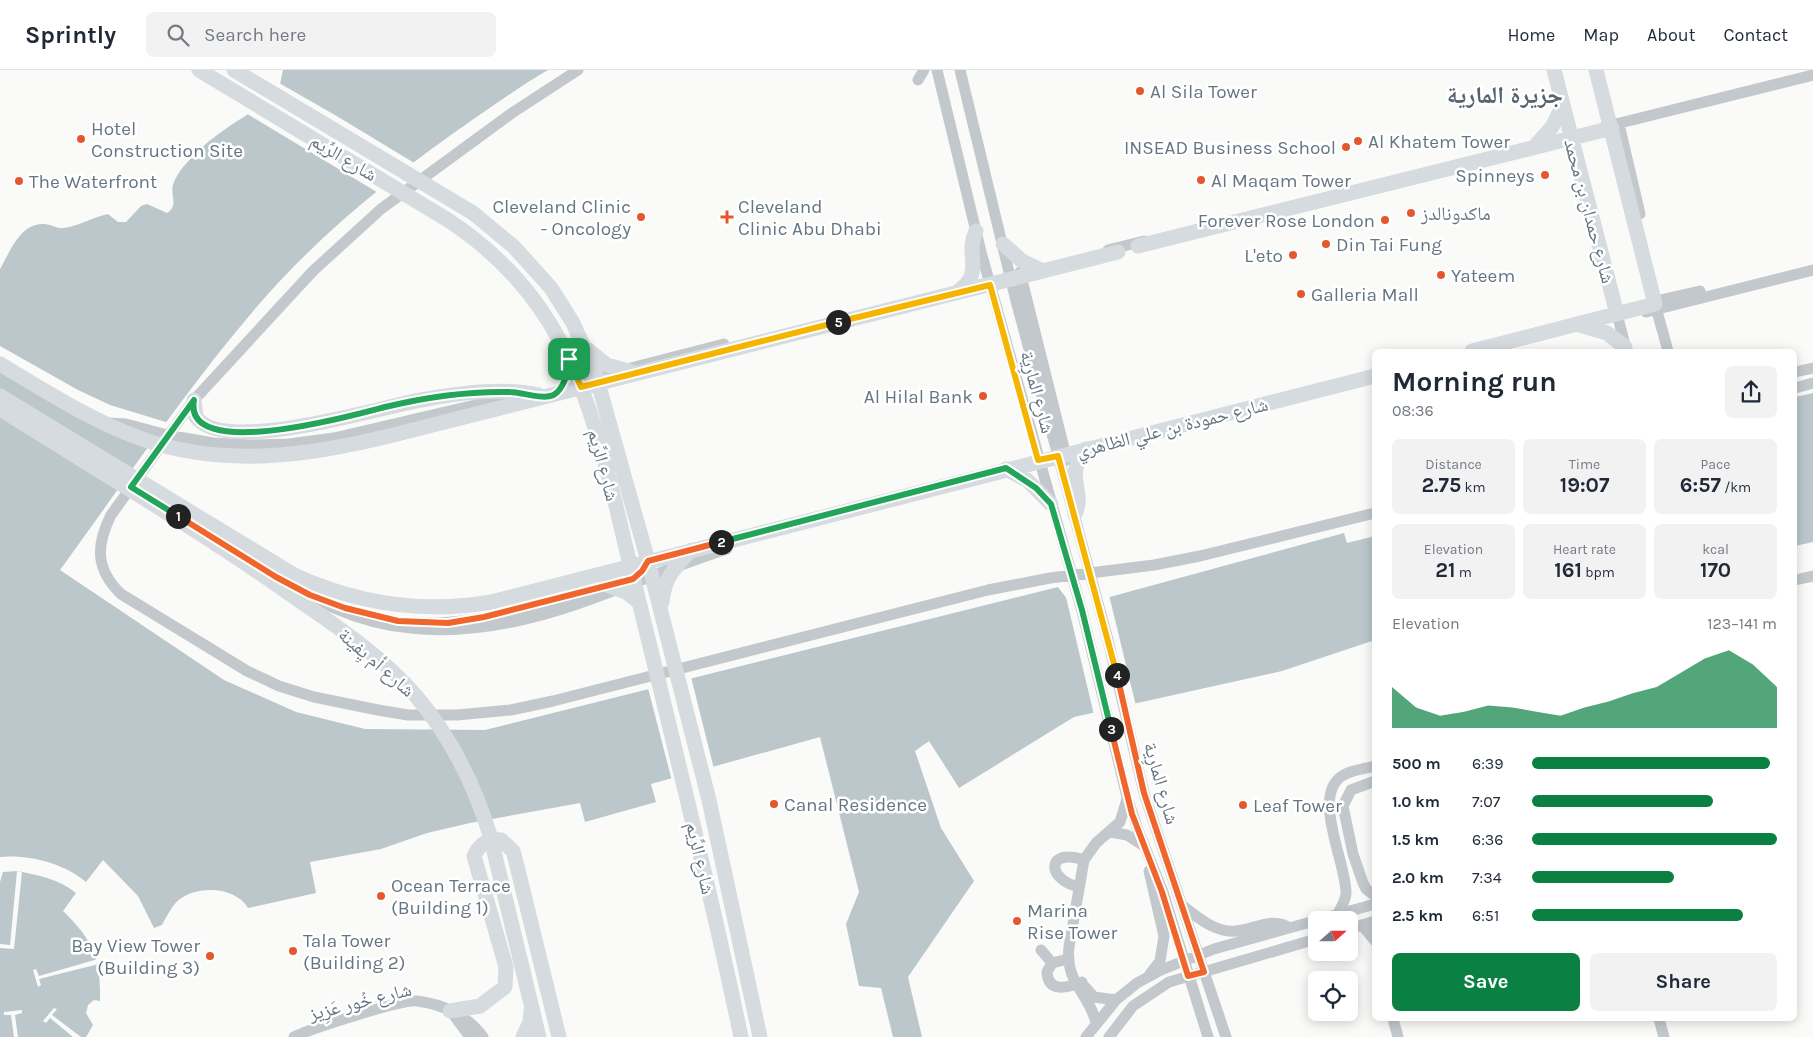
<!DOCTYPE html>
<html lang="en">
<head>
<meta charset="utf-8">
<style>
  :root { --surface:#fff; --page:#f2f2f3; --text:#1f2937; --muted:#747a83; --line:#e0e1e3; --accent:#0b8043 }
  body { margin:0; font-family:Karla,"Noto Naskh Arabic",sans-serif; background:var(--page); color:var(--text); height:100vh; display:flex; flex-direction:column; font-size:19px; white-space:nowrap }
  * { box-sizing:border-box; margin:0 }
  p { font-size:16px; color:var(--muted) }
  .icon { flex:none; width:28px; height:28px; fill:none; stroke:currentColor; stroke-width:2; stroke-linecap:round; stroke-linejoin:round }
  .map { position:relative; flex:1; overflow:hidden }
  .details { position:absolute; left:1372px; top:279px; width:425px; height:672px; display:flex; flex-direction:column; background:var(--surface); border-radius:8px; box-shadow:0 2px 12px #0003 }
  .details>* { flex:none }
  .needle { width:32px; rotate:69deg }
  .buttons { position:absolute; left:1308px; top:841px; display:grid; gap:10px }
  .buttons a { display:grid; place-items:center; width:50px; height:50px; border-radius:8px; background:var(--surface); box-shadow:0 2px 12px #0003; font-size:25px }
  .pin { position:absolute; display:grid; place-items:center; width:42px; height:42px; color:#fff; margin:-21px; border-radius:10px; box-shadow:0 2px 8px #0006 }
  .km { position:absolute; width:25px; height:25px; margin:-12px; border-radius:50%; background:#222; color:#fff; font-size:14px; line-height:25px; text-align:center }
  .round { display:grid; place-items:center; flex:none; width:52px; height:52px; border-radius:8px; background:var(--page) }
  .summary { display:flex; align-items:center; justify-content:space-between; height:85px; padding:0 20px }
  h1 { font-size:28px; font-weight:700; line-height:38px }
  .figures { display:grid; grid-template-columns:repeat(3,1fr); gap:8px; height:85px; padding:5px 20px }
  .figures div { display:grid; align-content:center; border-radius:8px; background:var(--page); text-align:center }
  .figures b { font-size:21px; font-weight:700 }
  .figures small { font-size:14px; font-weight:400 }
  .figures p { font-size:14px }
  .chart { height:140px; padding:10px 20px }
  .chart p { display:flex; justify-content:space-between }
  .chart svg { width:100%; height:90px; margin-top:5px; fill:var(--accent); opacity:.7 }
  .primary-button { display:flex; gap:10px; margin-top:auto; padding:10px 20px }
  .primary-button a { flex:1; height:58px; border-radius:8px; background:var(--accent); color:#fff; font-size:20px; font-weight:700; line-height:58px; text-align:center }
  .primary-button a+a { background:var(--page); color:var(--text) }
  ul { padding:0 20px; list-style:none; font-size:16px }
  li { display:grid; grid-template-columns:80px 60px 1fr; align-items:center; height:38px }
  li i { height:12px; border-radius:6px; background:var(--accent) }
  header { display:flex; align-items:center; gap:30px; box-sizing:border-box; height:70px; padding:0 25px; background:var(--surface); border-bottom:1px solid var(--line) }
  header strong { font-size:24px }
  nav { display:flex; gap:28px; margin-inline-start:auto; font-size:18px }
  .search { width:350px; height:45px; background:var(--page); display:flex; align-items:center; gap:12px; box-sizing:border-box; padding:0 18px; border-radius:8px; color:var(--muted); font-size:19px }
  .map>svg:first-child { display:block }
  .water { fill:#bbc7cb }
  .pier { fill:#fafaf8 }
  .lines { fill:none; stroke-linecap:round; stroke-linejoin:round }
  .minor { stroke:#c3c8cc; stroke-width:11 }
  .major { stroke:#d6dbdf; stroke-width:15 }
  .split-1-casing { stroke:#fff; stroke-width:10 }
  .split-2-casing { stroke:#fff; stroke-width:10 }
  .split-3-casing { stroke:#fff; stroke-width:10 }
  .split-4-casing { stroke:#fff; stroke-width:10 }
  .split-5-casing { stroke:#fff; stroke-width:10 }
  .split-6-casing { stroke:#fff; stroke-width:10 }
  .split-1 { stroke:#22a559; stroke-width:6 }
  .split-2 { stroke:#f0652b; stroke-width:6 }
  .split-3 { stroke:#22a559; stroke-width:6 }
  .split-4 { stroke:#f0652b; stroke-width:6 }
  .split-5 { stroke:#f5b400; stroke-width:6 }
  .split-6 { stroke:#f5b400; stroke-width:6 }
  .poi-dot { fill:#e4572e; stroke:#fff; stroke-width:2 }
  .labels { text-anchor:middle; stroke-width:5; stroke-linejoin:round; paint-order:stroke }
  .poi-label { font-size:19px; fill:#657683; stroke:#fff; text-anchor:start }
  .street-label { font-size:19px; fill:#657683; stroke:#fff }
  .district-label { font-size:24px; font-weight:bold; fill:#57646e; stroke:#fff }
</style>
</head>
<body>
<header>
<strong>Sprintly</strong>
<div class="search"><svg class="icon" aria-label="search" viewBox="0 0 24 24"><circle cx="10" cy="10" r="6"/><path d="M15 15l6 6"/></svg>Search here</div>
<nav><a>Home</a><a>Map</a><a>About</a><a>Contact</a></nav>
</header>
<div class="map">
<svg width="1813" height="967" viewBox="0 0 1813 967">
  <rect width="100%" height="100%" fill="#fafaf8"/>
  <path class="water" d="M283 0H548C523 14 499 32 475 48 401 99 328 157 268 224 192 310 128 407 60 500L224 610 296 642 365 659 485 660 1058 517 1073 537 1344 463 1347 473 1375 466V570L1282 601 1074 647 959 718 929 671 915 681 941 758 974 811 908 907 922 967H893L881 918 859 916 846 854 859 822 820 667 651 714 656 732 585 752 580 733 470 753 427 763 381 779 310 792 316 823 248 838C236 817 199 815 180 829 172 835 167 846 162 855L154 858 138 826 103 790 86 812C64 793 28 784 0 787V199C10 182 20 153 44 154 51 154 57 159 63 158 77 157 93 147 108 144L118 152H126L141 136 147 134 167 143C179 135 170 126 173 115 175 108 180 101 184 96 211 63 245 48 278 24Z
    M1813 323V472L1795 476V327Z
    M17 801C38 805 59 809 76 823L63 841C93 870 101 889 100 931L94 930 88 935 86 943 93 955 86 967H0V812L3 802Z"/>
  <path class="pier" d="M279 13 335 45 416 94 380 124 244 42 276 22Z
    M0 276 78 320 110 335 169 353 151 379 0 301Z
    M1065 523 1073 535 1109 525 1136 636 1094 645Z
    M691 607 714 699 672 711 648 618Z
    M17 801 22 802 14 879 0 878V874L10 875Z
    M98 889 99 894 39 909 41 915 38 917 33 900 36 899 39 906Z
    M54 938 57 939 52 945 81 967H73L50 948 46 953 43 951Z
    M22 940V943L15 945 18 967H14L11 945H4V942Z"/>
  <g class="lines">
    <path class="minor" d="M578 0 512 43 381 139 313 201 194 330 111 445C96 475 95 499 121 524L247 601 279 616 314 627 378 640 408 645H457L511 640 553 631 988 520 1050 508 1154 495 1200 486 1375 443
      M937 0 981 182 1082 541 1127 727 1138 760 1163 822 1208 967
      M960 0 1016 231 1108 570 1144 723 1226 967
      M918 10 924 0
      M1619 54 1640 144
      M1604 57 1813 5
      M1108 180 1144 171
      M1020 202 1067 390
      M1660 230 1700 221
      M1655 234 1668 281
      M1646 242 1813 200
      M1617 244 1626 279
      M1795 302 1813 298
      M592 308 724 274
      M1795 318 1813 313
      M109 353 126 354 167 365 213 373 251 375 289 374 334 368 518 325
      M263 492C357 574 464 573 577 534 627 517 676 495 727 479
      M1795 510 1813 506
      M418 553C481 555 543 533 603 518
      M1375 711 1351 720 1343 736 1353 784 1363 813 1366 819 1375 826
      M1110 762 1127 765 1144 776
      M1149 801 1164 866 1160 891 1150 904
      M1079 817C1045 809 1047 777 1084 790
      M1183 836C1198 848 1216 863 1236 861 1253 860 1269 848 1286 856
      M1337 845C1341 838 1345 832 1346 824 1347 794 1311 726 1342 706 1351 700 1365 699 1375 696
      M1362 855 1375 871
      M1349 859 1375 851
      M1041 880 1052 893
      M1068 889 1052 893 1047 902C1048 923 1067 918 1082 912
      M1084 916 1094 927 1116 930
      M453 944 470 967
      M1393 949 1398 967
      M1659 949 1664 967
      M1096 953C1089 922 1065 914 1069 877L1084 790 1096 773 1120 752 1127 729
      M294 967C310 959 402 929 417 931 443 934 468 946 483 967
      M1086 967 1116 930 1137 913 1161 900 1214 879 1375 834
      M1109 967 1133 936 1169 912 1316 869"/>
    <path class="major" d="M199 0 448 150C495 181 535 223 561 273 598 343 615 435 634 511 671 663 709 814 741 967
      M234 0 473 143 514 177 551 218 573 253 595 302 648 491 709 730 760 967
      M1554 0 1617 244
      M1536 75 1552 57 1563 35
      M1003 174 1022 191 1043 201
      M1138 176 1612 58
      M957 222C986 203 964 185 976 161
      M1579 255 1607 263 1625 277
      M587 279 607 295 632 302
      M1472 281 1655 234 1596 0
      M0 294C45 321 92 351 142 369 225 398 309 386 393 365L1118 182
      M0 326 294 505C358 534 422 544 491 532L1375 306
      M194 330 196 347C224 386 380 337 421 330 458 323 501 317 539 325
      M0 339C97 400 196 458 290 524 334 555 380 584 416 626 451 667 474 714 490 765L539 967
      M1006 399 1027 410 1051 434
      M1075 444C1086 421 1063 407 1086 379
      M609 516 626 522 639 532
      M662 532C664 508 675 497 691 480
      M450 941 480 936 505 917 506 897 474 786C480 774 488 768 501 770L513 781 515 788 559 967
      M523 967 530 952 531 941"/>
  </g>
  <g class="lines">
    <defs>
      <path id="split-1" d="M178 446 131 417 194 330C182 394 358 344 385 337 426 327 468 321 510 322 522 322 545 331 555 324 565 317 568 299 569 289"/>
      <path id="split-2" d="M178 446 276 507 310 525 345 538 398 551 448 553 484 547 633 509 642 501 648 491 721 472"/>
      <path id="split-3" d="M721 472 1006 398 1036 418 1051 434 1082 540 1111 659"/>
      <path id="split-4" d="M1111 659 1132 744 1162 822 1188 906 1204 902 1144 723 1117 605"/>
      <path id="split-5" d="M838 252 990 215 1038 390 1058 386 1117 605"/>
      <path id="split-6" d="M569 289 581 317 838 252"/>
    </defs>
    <use href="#split-1" class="split-1-casing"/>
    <use href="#split-2" class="split-2-casing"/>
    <use href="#split-3" class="split-3-casing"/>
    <use href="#split-4" class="split-4-casing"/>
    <use href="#split-5" class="split-5-casing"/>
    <use href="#split-6" class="split-6-casing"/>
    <use href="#split-1" class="split-1"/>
    <use href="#split-2" class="split-2"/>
    <use href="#split-3" class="split-3"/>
    <use href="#split-4" class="split-4"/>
    <use href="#split-5" class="split-5"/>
    <use href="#split-6" class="split-6"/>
  </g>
  <g class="poi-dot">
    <circle cx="1140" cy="21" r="5"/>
    <circle cx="81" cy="69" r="5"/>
    <circle cx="1358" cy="71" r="5"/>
    <circle cx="1346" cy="77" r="5"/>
    <circle cx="1545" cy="105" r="5"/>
    <circle cx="1201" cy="110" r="5"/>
    <circle cx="19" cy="111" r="5"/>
    <circle cx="1411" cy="143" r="5"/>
    <circle cx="641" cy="147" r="5"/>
    <path d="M724.5 139.5h5v5h5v5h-5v5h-5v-5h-5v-5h5z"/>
    <circle cx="1385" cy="150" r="5"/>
    <circle cx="1326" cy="174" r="5"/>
    <circle cx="1293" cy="185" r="5"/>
    <circle cx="1441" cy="205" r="5"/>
    <circle cx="1301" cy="224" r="5"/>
    <circle cx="983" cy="326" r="5"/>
    <circle cx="774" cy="734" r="5"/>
    <circle cx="1243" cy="735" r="5"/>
    <circle cx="381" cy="826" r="5"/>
    <circle cx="1017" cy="851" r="5"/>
    <circle cx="293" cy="881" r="5"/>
    <circle cx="210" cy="886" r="5"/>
  </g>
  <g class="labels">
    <g class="poi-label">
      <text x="1150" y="28">Al Sila Tower</text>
      <text x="91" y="65">Hotel<tspan x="91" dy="22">Construction Site</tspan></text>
      <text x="1368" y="78">Al Khatem Tower</text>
      <text x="1336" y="84" text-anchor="end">INSEAD Business School</text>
      <text x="1535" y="112" text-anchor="end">Spinneys</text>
      <text x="1211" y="117">Al Maqam Tower</text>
      <text x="29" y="118">The Waterfront</text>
      <text x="631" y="143" text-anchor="end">Cleveland Clinic<tspan x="631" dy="22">- Oncology</tspan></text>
      <text x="738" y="143">Cleveland<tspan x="738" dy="22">Clinic Abu Dhabi</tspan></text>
      <text x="1421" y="150">ماكدونالدز</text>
      <text x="1375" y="157" text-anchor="end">Forever Rose London</text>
      <text x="1336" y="181">Din Tai Fung</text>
      <text x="1283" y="192" text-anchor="end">L'eto</text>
      <text x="1451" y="212">Yateem</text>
      <text x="1311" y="231">Galleria Mall</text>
      <text x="973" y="333" text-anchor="end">Al Hilal Bank</text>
      <text x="784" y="741">Canal Residence</text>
      <text x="1253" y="742">Leaf Tower</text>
      <text x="391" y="822">Ocean Terrace<tspan x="391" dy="22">(Building 1)</tspan></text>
      <text x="1027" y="847">Marina<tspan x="1027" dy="22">Rise Tower</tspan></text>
      <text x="303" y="877">Tala Tower<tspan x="303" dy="22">(Building 2)</tspan></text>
      <text x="200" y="882" text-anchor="end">Bay View Tower<tspan x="200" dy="22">(Building 3)</tspan></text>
    </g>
    <g class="street-label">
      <text transform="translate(344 87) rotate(31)" y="7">شارع الرِّيم</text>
      <text transform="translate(1590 141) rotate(75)" y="7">شارع حمدان بن محمد</text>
      <text transform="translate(1038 322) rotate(75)" y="7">شارع المارِية</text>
      <text transform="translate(1172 357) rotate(-14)" y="7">شارع حمودة بن علي الظاهري</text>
      <text transform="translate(604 395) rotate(75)" y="7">شارع الرِّيم</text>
      <text transform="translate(377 592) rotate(41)" y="7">شارع أم يِفينة</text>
      <text transform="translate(1162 713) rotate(74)" y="7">شارع المارِية</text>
      <text transform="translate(701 788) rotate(77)" y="7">شارع الرِّيم</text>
      <text transform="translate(360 931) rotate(-14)" y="7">شارع خُور عَزِيز</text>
    </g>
    <g class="district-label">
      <text x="1505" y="33">جزيرة المارية</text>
    </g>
  </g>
</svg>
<div class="buttons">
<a><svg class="needle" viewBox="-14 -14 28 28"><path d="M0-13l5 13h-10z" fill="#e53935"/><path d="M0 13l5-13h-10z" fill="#747a83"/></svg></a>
<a><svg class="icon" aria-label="locate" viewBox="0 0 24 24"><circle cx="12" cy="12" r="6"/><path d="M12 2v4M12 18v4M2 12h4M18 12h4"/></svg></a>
</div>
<div class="pin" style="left:569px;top:289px;background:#1e9e55"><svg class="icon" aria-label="arrive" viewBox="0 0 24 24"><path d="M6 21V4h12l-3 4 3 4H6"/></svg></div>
<b class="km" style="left:178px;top:446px">1</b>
<b class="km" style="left:721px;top:472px">2</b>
<b class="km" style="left:1111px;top:659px">3</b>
<b class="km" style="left:1117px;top:605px">4</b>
<b class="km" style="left:838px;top:252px">5</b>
<section class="details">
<div class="summary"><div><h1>Morning run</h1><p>08:36</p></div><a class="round"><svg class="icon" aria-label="share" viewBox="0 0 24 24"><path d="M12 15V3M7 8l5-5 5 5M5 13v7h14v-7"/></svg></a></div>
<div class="figures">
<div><p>Distance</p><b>2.75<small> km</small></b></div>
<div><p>Time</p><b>19:07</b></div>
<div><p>Pace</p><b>6:57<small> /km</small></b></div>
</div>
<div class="figures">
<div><p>Elevation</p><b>21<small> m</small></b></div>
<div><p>Heart rate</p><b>161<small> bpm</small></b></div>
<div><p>kcal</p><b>170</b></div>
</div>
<div class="chart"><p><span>Elevation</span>123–141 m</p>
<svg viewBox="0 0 160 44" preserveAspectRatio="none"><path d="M0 44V24L10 34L20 38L30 36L40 33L50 34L60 36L70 38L80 34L90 31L100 27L110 24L120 17L130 10L140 6L150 13L160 24V44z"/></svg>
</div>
<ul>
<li><b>500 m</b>6:39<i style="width:97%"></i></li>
<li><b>1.0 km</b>7:07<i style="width:74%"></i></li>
<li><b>1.5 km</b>6:36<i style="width:100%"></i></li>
<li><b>2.0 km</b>7:34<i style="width:58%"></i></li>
<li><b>2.5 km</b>6:51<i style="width:86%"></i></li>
</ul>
<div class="primary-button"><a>Save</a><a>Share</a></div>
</section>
</div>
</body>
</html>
